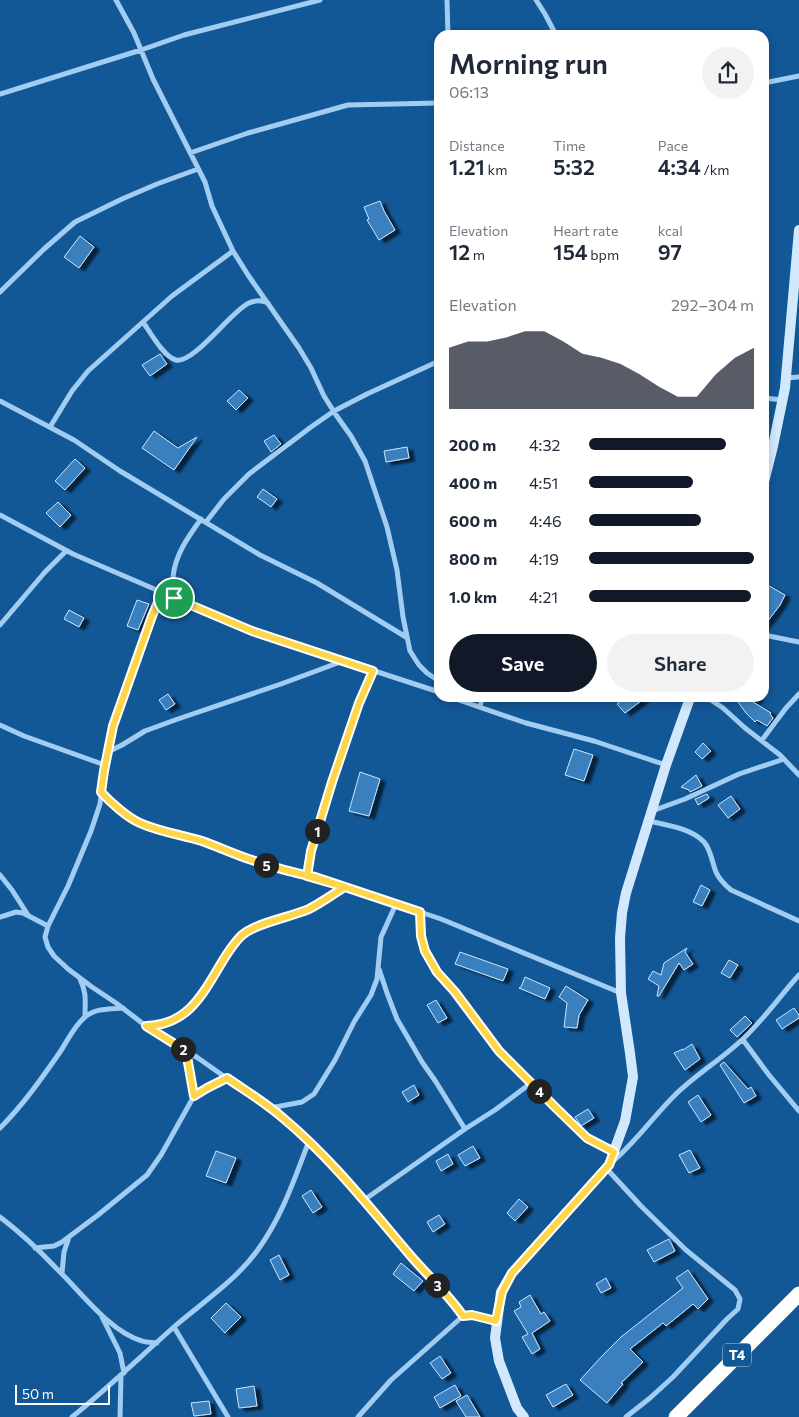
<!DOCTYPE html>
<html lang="en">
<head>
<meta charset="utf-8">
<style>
  :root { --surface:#fff; --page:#f2f2f3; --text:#1f2937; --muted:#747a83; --accent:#111827 }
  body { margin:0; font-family:Commissioner,sans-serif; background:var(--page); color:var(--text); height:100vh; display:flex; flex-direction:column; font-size:19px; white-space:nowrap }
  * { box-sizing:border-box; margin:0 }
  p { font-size:16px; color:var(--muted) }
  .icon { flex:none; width:28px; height:28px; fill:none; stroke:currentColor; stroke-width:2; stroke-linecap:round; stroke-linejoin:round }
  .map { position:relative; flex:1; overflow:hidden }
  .panel { position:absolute; left:434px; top:30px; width:335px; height:672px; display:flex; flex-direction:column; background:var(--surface); border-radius:15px; box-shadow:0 2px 8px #0003 }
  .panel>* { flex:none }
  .scale { position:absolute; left:15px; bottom:12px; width:95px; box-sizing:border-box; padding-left:5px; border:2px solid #fff; border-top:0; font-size:14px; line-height:18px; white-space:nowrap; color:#fff; -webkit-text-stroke:4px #125796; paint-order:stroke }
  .pin { position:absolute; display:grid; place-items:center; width:42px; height:42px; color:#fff; margin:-21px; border:2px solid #fff; border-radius:50%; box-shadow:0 1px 5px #0007 }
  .km { position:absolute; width:25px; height:25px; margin:-12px; border-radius:50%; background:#222; color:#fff; font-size:14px; line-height:25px; text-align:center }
  .round { display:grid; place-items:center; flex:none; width:52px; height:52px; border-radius:26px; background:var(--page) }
  .overview { display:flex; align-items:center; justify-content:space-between; height:85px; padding:0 15px }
  h1 { font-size:28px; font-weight:600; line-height:38px }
  .stats { display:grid; grid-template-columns:repeat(3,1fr); gap:8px; height:85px; padding:5px 15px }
  .stats div { display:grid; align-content:center }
  .stats b { font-size:21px; font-weight:600 }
  .stats small { font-size:14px; font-weight:400 }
  .stats p { font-size:14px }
  .chart { height:140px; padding:10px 15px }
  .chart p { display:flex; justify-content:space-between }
  .chart svg { width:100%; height:90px; margin-top:5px; fill:var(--accent); opacity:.7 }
  .cta { display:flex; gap:10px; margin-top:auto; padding:10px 15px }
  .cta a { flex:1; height:58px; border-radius:30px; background:var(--accent); color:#fff; font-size:20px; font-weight:600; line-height:58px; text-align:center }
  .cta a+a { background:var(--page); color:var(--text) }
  ul { padding:0 15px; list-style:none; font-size:16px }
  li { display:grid; grid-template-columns:80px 60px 1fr; align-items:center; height:38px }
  li i { height:12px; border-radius:6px; background:var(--accent) }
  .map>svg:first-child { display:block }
  .building { fill:#3b80be; stroke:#cae5fd; filter:url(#shadow) }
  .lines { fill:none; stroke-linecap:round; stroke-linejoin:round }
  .street { stroke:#a2cdf3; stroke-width:5 }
  .secondary { stroke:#d2e8fd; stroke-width:10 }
  .highway { stroke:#fff; stroke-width:15 }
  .route-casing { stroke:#fff; stroke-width:10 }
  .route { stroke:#ffd54a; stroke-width:6 }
  .labels { text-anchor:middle; stroke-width:4.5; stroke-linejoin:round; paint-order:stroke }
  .shield { fill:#125796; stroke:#b8cde0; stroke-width:1 }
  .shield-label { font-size:14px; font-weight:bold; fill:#fff }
</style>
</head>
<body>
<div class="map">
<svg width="799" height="1417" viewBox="0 0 799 1417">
  <defs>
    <filter id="shadow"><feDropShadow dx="5.5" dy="3" stdDeviation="1" flood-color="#0009"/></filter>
  </defs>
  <rect width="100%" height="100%" fill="#125796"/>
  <path class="building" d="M380 201 384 211 395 230 379 240 367 220 369 219 364 207Z
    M80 236 94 247 79 268 64 257Z
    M160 354 167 364 150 376 142 365Z
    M239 390 248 398 236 410 227 401Z
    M154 431 178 448 197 437 174 470 142 448Z
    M274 435 281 444 271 452 264 441Z
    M407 447 409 458 386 462 384 451Z
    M75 459 85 468 65 490 55 481Z
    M263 489 277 499 271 507 257 497Z
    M58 502 71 515 60 527 46 513Z
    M764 583 785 595 780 605 764 626Z
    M137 600 149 604 138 630 127 626Z
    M69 610 84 618 79 627 64 619Z
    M168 694 175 704 166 710 159 700Z
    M625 698H645L625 713 617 704Z
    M735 698H759L753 702 771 713 770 714 773 718 767 726 757 720 755 722 746 713Z
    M703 743 711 751 702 759 695 752Z
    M574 749 593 755 584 781 565 775Z
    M360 772 380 779 369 816 349 811Z
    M696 775 702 786 690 792 689 790 681 787Z
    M707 794 709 798 698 805 695 799Z
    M731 796 740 809 728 818 718 805Z
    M701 885 710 890 702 906 693 902Z
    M687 948 685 952 693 964 684 970 679 963 659 996H657L659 986 648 979 653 971 661 975 664 963Z
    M460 952 508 969 503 981 455 964Z
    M729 960 738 965 730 978 721 973Z
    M525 977 550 988 545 999 519 988 521 987Z
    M566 986 588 1000 579 1015 577 1028 564 1027 567 1003 559 997Z
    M436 1000 447 1018 438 1023 427 1005Z
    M794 1008 799 1015V1018L782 1029 776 1020Z
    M745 1016 752 1023 737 1037 730 1030Z
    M692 1044 700 1059 685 1070 674 1053 683 1049V1050Z
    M724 1062 748 1089 751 1087 756 1096 744 1103 720 1065Z
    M414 1085 419 1095 408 1102 402 1092Z
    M698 1095 711 1115 701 1122 688 1102Z
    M588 1109 594 1118 581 1126 575 1117Z
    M473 1146 480 1158 465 1166 458 1155Z
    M690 1150 700 1168 689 1173 679 1155Z
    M216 1151 236 1158 226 1183 206 1176Z
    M448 1154 453 1164 441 1171 436 1161Z
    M311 1190 322 1207 313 1213 302 1196Z
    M519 1199 528 1207 515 1221 507 1213Z
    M439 1215 445 1224 433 1232 427 1222Z
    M669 1239 675 1251 654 1262 647 1250Z
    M279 1255 289 1275 280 1280 270 1260Z
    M401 1263 423 1281 414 1291 393 1274Z
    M688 1270 708 1299 698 1309 693 1304 666 1326 663 1323 630 1349 643 1362 621 1383 623 1384 607 1403 580 1380 603 1355 621 1337 683 1288 676 1278Z
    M606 1278 611 1288 601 1293 596 1284Z
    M530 1295 541 1314 544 1312 550 1321 532 1333 540 1349 532 1354 522 1337 528 1334 514 1311 521 1307 519 1302Z
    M226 1303 241 1317 225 1333 211 1318Z
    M440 1356 451 1373 442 1379 430 1363Z
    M566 1384 573 1395 553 1407 546 1395Z
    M455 1385 461 1396 440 1408 434 1397Z
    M254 1386 257 1406 239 1408 236 1389Z
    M467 1395 480 1417H466L456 1401Z
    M209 1401 211 1414 194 1416 191 1403Z"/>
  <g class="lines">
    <path class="street" d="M116 0 134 33 153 79 205 182 212 206 233 251 248 275 299 348 311 368 324 396 336 415 351 436 365 461 387 527 397 570 403 617 410 651 419 665 427 673 439 681
      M447 0 448 35
      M536 0 545 14 556 35
      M764 83 799 76
      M0 94 141 50 184 35 320 0
      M190 153 248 133 348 105 439 103
      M0 292 44 249 75 222 122 199 157 184 198 169
      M143 322C150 332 164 357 176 360 194 364 232 310 249 303 255 300 261 300 268 303
      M786 378 799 377
      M764 398 783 400
      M0 401 74 440 120 471 260 555 317 583 406 637
      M50 427 72 391 88 371 172 296 233 251
      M0 515 73 554 252 631 439 692
      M206 522 224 499 249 474 311 427 334 411 367 394 439 361
      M162 593 152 616 113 726 104 771 100 804 91 831 68 886 48 926 45 937 48 947 54 956 68 969 92 987 116 1003 146 1026 198 1058 282 1117 309 1141 357 1191 410 1255 447 1294 463 1316
      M174 598C174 591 172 584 173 577 175 555 188 537 201 519
      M0 625 45 572 66 551
      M764 635 799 642
      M453 698 526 723 594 741 666 765
      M708 698 723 708 745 728 780 755 799 775
      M480 707 482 698
      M0 725 24 736 105 765
      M762 740 786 708 799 694
      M108 752 122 745 145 731 175 720 281 684 343 661
      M101 792 111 802 138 823 190 837 214 845 253 861 315 877 441 919 621 993
      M652 811 685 799 739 774 784 759
      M649 821C666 825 691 828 704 842 711 850 712 862 716 872 719 879 725 885 731 890L799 921
      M0 875 12 890 28 915
      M307 876 311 851 332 782 359 703 373 671
      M420 912 421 936 425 951 437 972 455 992 499 1051 573 1126 587 1138 614 1152
      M0 917 16 912 23 913 48 926
      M379 969 387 993 397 1019 422 1062 436 1082 465 1129
      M80 979C87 994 85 1000 85 1016
      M147 1026C192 1025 206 986 228 954 232 948 236 940 242 936 257 923 290 917 309 909 321 903 333 894 345 887
      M743 1040 769 1075 799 1111
      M186 1051 194 1096
      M270 1108 302 1102 314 1094 335 1060 354 1022 371 995 377 979 381 937 396 904
      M0 1128C23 1105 42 1078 60 1052 68 1040 74 1026 85 1017 95 1008 110 1009 123 1008
      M611 1163C635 1143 652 1118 674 1096 695 1075 722 1059 744 1038 764 1019 780 996 799 975
      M606 1168 641 1206 686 1250 735 1290 740 1299 738 1309 727 1319 673 1377 650 1398 626 1417
      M364 1200 465 1129 495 1110 531 1083
      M0 1217C20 1232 40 1251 57 1269 81 1292 110 1332 142 1341 147 1343 152 1342 157 1343
      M35 1248 54 1246 62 1242 98 1215 147 1175 161 1155 194 1096 207 1087 227 1078
      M62 1273 64 1252 69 1237
      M102 1317 120 1353 124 1373
      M174 1327 228 1417
      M72 1417C108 1388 141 1356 175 1326 203 1302 235 1281 257 1251 282 1217 294 1180 309 1141
      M120 1417 121 1376
      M358 1417 391 1380 463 1316 472 1315 496 1321"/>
    <path class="secondary" d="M764 482 773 446 785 388 799 230
      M524 1417 517 1408 499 1361 495 1338 501 1292 512 1273 609 1165 625 1121 633 1077 630 1053 621 993 620 938 622 913 626 893 666 765 690 698"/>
    <path class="highway" d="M676 1417 799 1294"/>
  </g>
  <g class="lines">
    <defs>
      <path id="route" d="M174 598 252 631 373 671 359 703 332 782 311 851 307 876 345 887C333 894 321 903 309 909 291 917 255 923 241 936 236 941 231 948 227 954 205 988 192 1025 146 1026L186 1051 194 1096 207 1088 227 1078C246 1091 266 1103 283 1118 331 1158 370 1208 410 1255 428 1276 448 1294 463 1316L472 1315 496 1321 502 1292 512 1273 609 1165 614 1152 587 1138 556 1108 499 1051 455 992 437 972 425 951 421 936 420 912 315 877C294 873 273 867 252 860 236 855 219 847 202 841 182 835 160 832 140 823 128 818 110 802 101 792L104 771 113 726 152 616 162 593 174 598"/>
    </defs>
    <use href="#route" class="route-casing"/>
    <use href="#route" class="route"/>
  </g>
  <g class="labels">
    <rect class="shield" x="723" y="1343.5" width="28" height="23" rx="4"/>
    <g class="shield-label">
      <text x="737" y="1360">T4</text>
    </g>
  </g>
</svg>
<div class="scale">50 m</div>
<div class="pin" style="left:174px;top:598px;background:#1e9e55"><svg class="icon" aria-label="arrive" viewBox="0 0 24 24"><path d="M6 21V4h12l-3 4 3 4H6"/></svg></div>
<b class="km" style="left:317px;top:831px">1</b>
<b class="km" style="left:183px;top:1049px">2</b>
<b class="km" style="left:437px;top:1285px">3</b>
<b class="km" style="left:539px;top:1091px">4</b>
<b class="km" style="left:266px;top:865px">5</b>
<section class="panel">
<div class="overview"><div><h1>Morning run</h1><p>06:13</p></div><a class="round"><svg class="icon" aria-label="share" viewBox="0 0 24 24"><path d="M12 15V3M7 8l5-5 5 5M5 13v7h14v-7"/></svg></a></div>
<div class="stats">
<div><p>Distance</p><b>1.21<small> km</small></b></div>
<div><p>Time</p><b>5:32</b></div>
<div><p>Pace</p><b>4:34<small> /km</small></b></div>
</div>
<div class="stats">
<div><p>Elevation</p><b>12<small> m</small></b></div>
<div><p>Heart rate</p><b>154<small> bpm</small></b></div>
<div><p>kcal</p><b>97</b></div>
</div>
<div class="chart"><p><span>Elevation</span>292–304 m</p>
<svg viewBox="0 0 160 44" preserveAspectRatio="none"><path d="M0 44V14L10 11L20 11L30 9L40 6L50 6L60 11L70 17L80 19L90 22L100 27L110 33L120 38L130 38L140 27L150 19L160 14V44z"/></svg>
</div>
<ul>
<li><b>200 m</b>4:32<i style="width:83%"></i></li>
<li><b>400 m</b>4:51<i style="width:63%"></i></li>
<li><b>600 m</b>4:46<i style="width:68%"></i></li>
<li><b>800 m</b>4:19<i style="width:100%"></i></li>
<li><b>1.0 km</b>4:21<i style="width:98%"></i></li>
</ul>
<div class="cta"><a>Save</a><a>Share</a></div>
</section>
</div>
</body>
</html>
